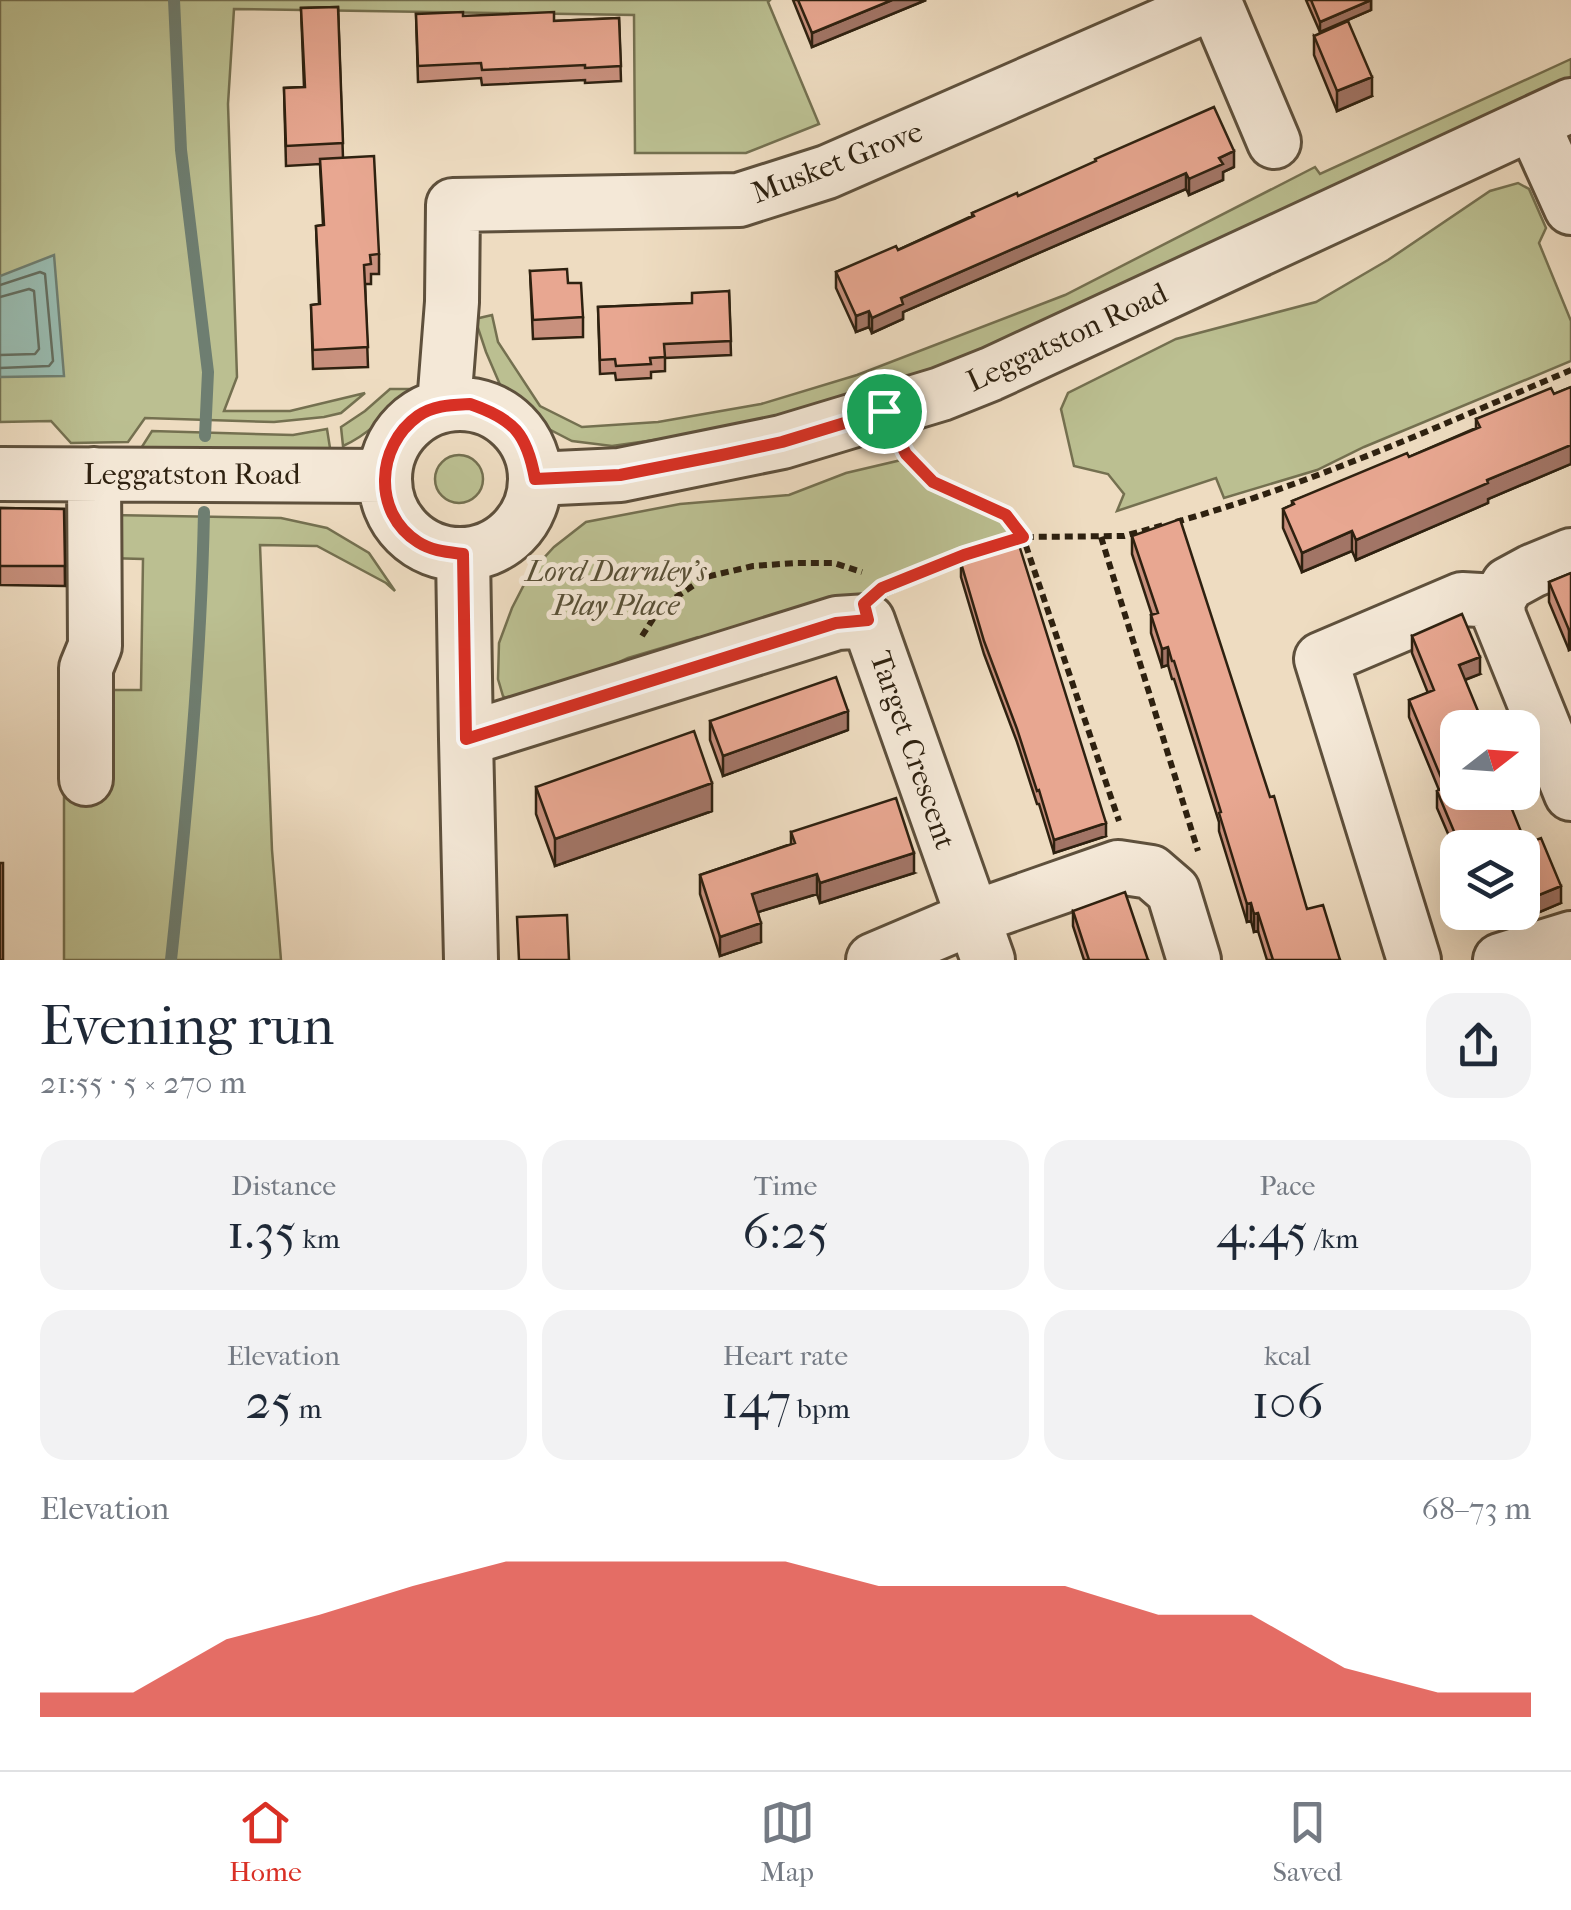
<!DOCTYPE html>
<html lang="en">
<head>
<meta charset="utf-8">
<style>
  :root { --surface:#fff; --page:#f2f2f3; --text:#1f2937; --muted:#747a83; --line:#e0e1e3; --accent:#d93025 }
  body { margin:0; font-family:"IM FELL French Canon",serif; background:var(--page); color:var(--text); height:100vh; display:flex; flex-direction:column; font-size:38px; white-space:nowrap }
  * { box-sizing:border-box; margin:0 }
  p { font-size:32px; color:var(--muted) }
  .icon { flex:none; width:55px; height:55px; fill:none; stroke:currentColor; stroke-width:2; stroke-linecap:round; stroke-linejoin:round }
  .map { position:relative; height:960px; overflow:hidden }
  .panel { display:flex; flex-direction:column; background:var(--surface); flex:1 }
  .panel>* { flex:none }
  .needle { width:65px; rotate:73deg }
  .tools { position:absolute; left:1440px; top:710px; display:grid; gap:20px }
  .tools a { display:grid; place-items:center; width:100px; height:100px; border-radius:20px; background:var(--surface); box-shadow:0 10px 40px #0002; font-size:50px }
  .pin { position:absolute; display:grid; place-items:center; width:85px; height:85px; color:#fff; margin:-42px; border:5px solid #fff; border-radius:50%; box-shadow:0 2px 10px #0007 }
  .round { display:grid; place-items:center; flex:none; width:105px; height:105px; border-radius:30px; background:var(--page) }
  .summary { display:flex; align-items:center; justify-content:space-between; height:170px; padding:0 40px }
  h1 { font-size:55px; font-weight:600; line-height:75px }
  .metrics { display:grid; grid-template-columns:repeat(3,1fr); gap:15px; height:170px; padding:10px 40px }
  .metrics div { display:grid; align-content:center; border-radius:25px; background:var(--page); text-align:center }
  .metrics b { font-size:50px; font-weight:600 }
  .metrics small { font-size:28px; font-weight:400 }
  .metrics p { font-size:28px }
  .chart { height:280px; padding:20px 40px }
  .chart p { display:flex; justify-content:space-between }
  .chart svg { width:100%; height:180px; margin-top:10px; fill:var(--accent); opacity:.7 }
  .tabs { display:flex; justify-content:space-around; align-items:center; height:140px; border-top:2px solid var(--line); background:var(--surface); font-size:28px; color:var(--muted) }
  .tabs a { display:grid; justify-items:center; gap:5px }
  .tabs .current { color:var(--accent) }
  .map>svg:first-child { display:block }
  .green { fill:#bbbf91; stroke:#747050; stroke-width:2.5 }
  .water { fill:#99bcb1; stroke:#6e7e71; stroke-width:2.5 }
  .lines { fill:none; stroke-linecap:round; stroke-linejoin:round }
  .shore { stroke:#646e60; stroke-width:2.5 }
  .stream { stroke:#6e7e71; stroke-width:12 }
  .minor-casing { stroke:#5e503c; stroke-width:58 }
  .path { stroke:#2e2110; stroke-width:6; stroke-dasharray:8 5; stroke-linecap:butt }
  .minor { stroke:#f4e8d7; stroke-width:52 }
  .wall { fill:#c8907d; stroke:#2e2110; stroke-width:2.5 }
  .shaded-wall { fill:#a27566; stroke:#2e2110; stroke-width:2.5 }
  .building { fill:#e8a791; stroke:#2e2110; stroke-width:2.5 }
  .route-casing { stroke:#fff; stroke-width:20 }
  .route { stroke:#d93025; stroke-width:12 }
  .labels { text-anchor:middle; stroke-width:10; stroke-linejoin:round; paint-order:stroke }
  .street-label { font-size:30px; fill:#2e2110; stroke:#f4e8d7 }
  .park-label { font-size:30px; font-style:italic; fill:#585037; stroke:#f4e8d7 }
</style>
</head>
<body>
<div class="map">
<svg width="1571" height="960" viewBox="0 0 1571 960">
  <rect width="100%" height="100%" fill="#eedcc1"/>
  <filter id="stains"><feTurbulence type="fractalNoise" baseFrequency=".002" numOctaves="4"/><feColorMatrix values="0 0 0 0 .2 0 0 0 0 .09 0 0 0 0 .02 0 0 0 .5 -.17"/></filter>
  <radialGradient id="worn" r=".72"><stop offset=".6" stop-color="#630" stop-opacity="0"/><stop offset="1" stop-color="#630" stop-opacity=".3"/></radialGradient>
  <path class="green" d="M0 0H770L768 2 819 124 746 153H635L634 15 234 9 228 104 237 377 224 411H290L365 393 341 413 324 417 274 422 145 418 128 442 71 443 51 421 0 422Z
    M1571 59V84L949 368 731 429 612 446 572 441 541 425 507 401 486 352 475 319 492 315 498 342 540 406 582 427 658 422 761 404 857 375 1065 295 1315 167 1320 174Z
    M1518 183 1529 189 1546 228 1539 243 1571 321V361L1364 447 1317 470 1224 498 1216 478 1117 511 1124 494 1108 474 1074 466 1061 409 1068 393 1176 339 1316 302 1388 260 1490 191Z
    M390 389H409C391 412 370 434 343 446L341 427 365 411Z
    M327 429 330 448 305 452 138 453 152 431 293 435Z
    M435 479a24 24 0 1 1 48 0a24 24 0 1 1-48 0Z
    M910 458 933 481 1006 515 1023 537 864 605 720 648 698 637 628 658 517 709 503 696 498 679 499 643 512 608 530 573 554 547 586 522 680 504 789 495 846 473Z
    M110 515 281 518 327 528 369 553 395 591 386 583 317 546 260 545 272 850 281 960H64V793H106L109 690H141L143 559 107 558Z"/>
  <path class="water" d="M54 255 64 376 0 377V276Z"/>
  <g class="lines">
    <path class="shore" d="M0 285 40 272 45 274 53 361 49 366 0 368
      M0 297 29 289 34 291 39 349 35 354 0 355"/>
    <path class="stream" d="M174 0 181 150 208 372 205 436
      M171 960C187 811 201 662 204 512"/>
    <defs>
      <path id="minor" d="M1214 0 1274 142
        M1533 124 1571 208
        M385 479a75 75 0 1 1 150 0a75 75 0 1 1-150 0Z
        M444 405 452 302 453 205 739 200 827 172 1215 2
        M0 474 384 476
        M535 479 620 475 782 442 941 394 991 374 1571 105
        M463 554 466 739
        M1498 601 1499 616 1571 794
        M86 779V668L95 646 94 474
        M471 960 466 739 837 623 868 621 988 960
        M873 960 972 918 1118 867 1151 872 1173 891 1194 960
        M1414 960 1321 659 1462 599 1498 601 1508 584 1532 571 1571 555
        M1500 960 1571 938"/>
    </defs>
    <use href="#minor" class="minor-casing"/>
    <path class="path" d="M906 453 933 481 1006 515 1023 537 1119 821
      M1176 522C1312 484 1441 425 1571 370
      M1101 537 1198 851
      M891 584 964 555 1023 537 1124 536 1164 525
      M642 636 660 608 706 577 753 566 795 563H834L862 572"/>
    <use href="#minor" class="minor"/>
  </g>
  <path class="wall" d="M793 0H926L812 47Z
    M1306 0H1371V10L1320 32Z
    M338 7 343 158 379 254V274H371V284H365L368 367 313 369 311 305 319 304 316 226 323 225 320 164 286 166 284 88 304 87 301 8Z
    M416 14 554 21 619 18 621 81 585 83V80L482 85 481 78 418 82Z
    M1314 36 1372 96 1337 111 1314 55Z
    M1234 167 1223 172V180L1189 195 1186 189 903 312V319L872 333 869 327 856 332 836 288V272L898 250 972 216V213L1018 196Z
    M530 271 568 283 583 317V337L533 339Z
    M729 291 731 355 665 358V371L651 372V378L616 380 615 373 600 374 598 307 692 303Z
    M1571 387V464L1488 499V503L1356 560 1352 551 1302 572 1283 528V509L1292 505V501L1409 457 1476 428V419L1554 394Z
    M0 508 64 509 65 586 0 585Z
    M1132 536 1307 909 1340 960H1267L1258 931 1254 932 1251 921 1247 922 1219 831V822L1174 679H1172L1168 665 1162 667 1151 633V615H1152L1132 554Z
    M961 563 1106 836 1054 853 1039 804H1037L1017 742 984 654 961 577Z
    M1571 573V649L1569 650 1549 602V582Z
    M1412 636 1480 674 1465 680 1458 728 1561 903 1509 925 1504 912H1522V848H1458V857L1437 808V791L1439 790 1409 717V700L1428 693 1412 653Z
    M710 721 848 730 723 776 710 740Z
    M536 787 712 811 555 866 536 814Z
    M791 832 914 873 820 903 817 894 758 912 761 942 720 956 700 894V875L791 844Z
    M1073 911 1148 960H1084L1073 926Z"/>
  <path class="shaded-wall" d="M892 0H926L812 47V33Z
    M1371 0V10L1320 32V22Z
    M1372 77V96L1337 111V91Z
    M1234 151V167L1223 172V180L1189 195V179L1219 158Z
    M1186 173V189L903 312V319L872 333V318L901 298Z
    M869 311V327L856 332V316Z
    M1571 445V464L1488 499V503L1356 560V540L1487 480Z
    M1352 531V551L1302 572V553Z
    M1571 629V649L1569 650V630Z
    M1168 647V665L1162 667V649Z
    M1480 657V674L1459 682V665Z
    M848 711V730L723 776V756Z
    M712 783V811L555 866V839Z
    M1106 823V836L1054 853V840Z
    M914 853V873L820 903V883Z
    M817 874V894L752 914V894Z
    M1561 886V903L1509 925V912H1522V902Z
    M1251 903V921L1247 922V904Z
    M1258 913V931L1254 932V914Z
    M761 923V942L720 956V937Z"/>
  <path class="building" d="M798 0H892L812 33Z
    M1311 0H1371L1320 22Z
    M338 7 343 143 286 146 284 88 305 87 301 8Z
    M463 12V16L554 12V21L619 18 621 66 585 68V65L482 70 481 63 418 66 416 14Z
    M1348 21 1372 77 1337 91 1314 36Z
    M1214 107 1234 151 1219 158 1223 164 1189 179 1186 173 901 298 903 304 872 318 869 311 856 316 836 272 896 246 898 250 974 216 972 213 1017 193 1018 196 1096 161 1095 159Z
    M374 156 379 254 370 255 371 264 364 265 368 347 313 350 311 305 320 304 316 226 324 225 320 159Z
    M567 269 568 283H581L583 317 533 320 530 271Z
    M729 291 731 341 664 344 665 357 650 358 651 364 616 366 615 359 600 360 598 307 692 303V293Z
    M1571 387V445L1487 480 1488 483 1356 540 1352 531 1302 553 1283 509 1294 504 1292 501 1407 453 1409 457 1480 427 1476 419 1551 388 1554 394Z
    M0 508 64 509 65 566H0Z
    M1180 519 1270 797 1274 796 1307 909 1323 905 1340 960H1273L1258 913 1254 914 1251 903 1247 904 1219 813 1221 812 1174 661H1172L1168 647 1162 649 1151 615 1158 613 1132 536Z
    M1019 545 1106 823 1054 840 1039 790 1037 791 1017 729 984 641 961 563Z
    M1571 573V629L1569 630 1549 582Z
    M1462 614 1480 657 1459 665 1485 728H1458V792H1505L1526 844 1541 838 1561 886 1522 902V848H1483L1482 844 1474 848H1461L1437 791 1445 787 1409 700 1434 690 1412 636Z
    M836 677 848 711 723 756 710 721Z
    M694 731 712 783 555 839 536 787Z
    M896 798 914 853 820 883 817 874 752 894 761 923 720 937 700 875 795 843 791 832Z
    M0 863H3V960H0Z
    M1125 892 1148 960H1089L1073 911Z
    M567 915 569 960H519L517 917Z"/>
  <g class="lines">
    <defs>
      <path id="route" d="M470 404C514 419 527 434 535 479L620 475 722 455 782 442 884 411 906 454 933 482 1006 515 1023 537 964 555 882 588 864 604 868 620 836 623 466 739 463 554C447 552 432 551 418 542 372 513 376 446 418 416 434 405 452 405 470 404Z"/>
    </defs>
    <use href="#route" class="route-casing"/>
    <use href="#route" class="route"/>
  </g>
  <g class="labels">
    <g class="street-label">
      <text transform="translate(837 162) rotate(-21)" y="10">Musket Grove</text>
      <text transform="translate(1067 337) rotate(-25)" y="10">Leggatston Road</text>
      <text x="192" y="484">Leggatston Road</text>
      <text transform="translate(913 750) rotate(71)" y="10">Target Crescent</text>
    </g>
    <g class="park-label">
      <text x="616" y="581">Lord Darnley's<tspan x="616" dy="34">Play Place</tspan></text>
    </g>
  </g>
  <rect width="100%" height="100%" filter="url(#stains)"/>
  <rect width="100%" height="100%" fill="url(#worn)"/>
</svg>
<div class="tools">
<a><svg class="needle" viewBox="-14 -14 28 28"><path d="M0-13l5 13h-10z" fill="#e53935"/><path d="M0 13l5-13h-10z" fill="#747a83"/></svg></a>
<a><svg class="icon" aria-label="layers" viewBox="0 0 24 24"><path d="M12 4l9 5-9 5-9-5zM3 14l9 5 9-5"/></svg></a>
</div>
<div class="pin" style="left:884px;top:411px;background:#1e9e55"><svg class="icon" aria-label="arrive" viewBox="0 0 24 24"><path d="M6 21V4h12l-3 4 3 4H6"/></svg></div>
</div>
<section class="panel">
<div class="summary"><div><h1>Evening run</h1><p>21:55 · 5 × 270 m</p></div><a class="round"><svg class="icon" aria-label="share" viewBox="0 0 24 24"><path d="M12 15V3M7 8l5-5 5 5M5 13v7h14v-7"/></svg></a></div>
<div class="metrics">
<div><p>Distance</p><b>1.35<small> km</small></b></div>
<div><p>Time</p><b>6:25</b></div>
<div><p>Pace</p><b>4:45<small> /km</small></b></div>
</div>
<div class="metrics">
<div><p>Elevation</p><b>25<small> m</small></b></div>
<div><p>Heart rate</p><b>147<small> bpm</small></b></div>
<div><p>kcal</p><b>106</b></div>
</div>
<div class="chart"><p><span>Elevation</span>68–73 m</p>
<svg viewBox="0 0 160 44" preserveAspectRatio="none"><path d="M0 44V38L10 38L20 25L30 19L40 12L50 6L60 6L70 6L80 6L90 12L100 12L110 12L120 19L130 19L140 32L150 38L160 38V44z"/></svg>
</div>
</section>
<nav class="tabs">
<a class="current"><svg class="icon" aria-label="home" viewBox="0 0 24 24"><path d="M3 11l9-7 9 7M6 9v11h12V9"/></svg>Home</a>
<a><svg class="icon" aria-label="map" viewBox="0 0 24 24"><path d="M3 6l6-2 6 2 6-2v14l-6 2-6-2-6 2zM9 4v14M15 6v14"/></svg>Map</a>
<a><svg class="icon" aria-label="saved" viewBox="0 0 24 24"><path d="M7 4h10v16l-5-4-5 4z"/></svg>Saved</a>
</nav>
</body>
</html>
